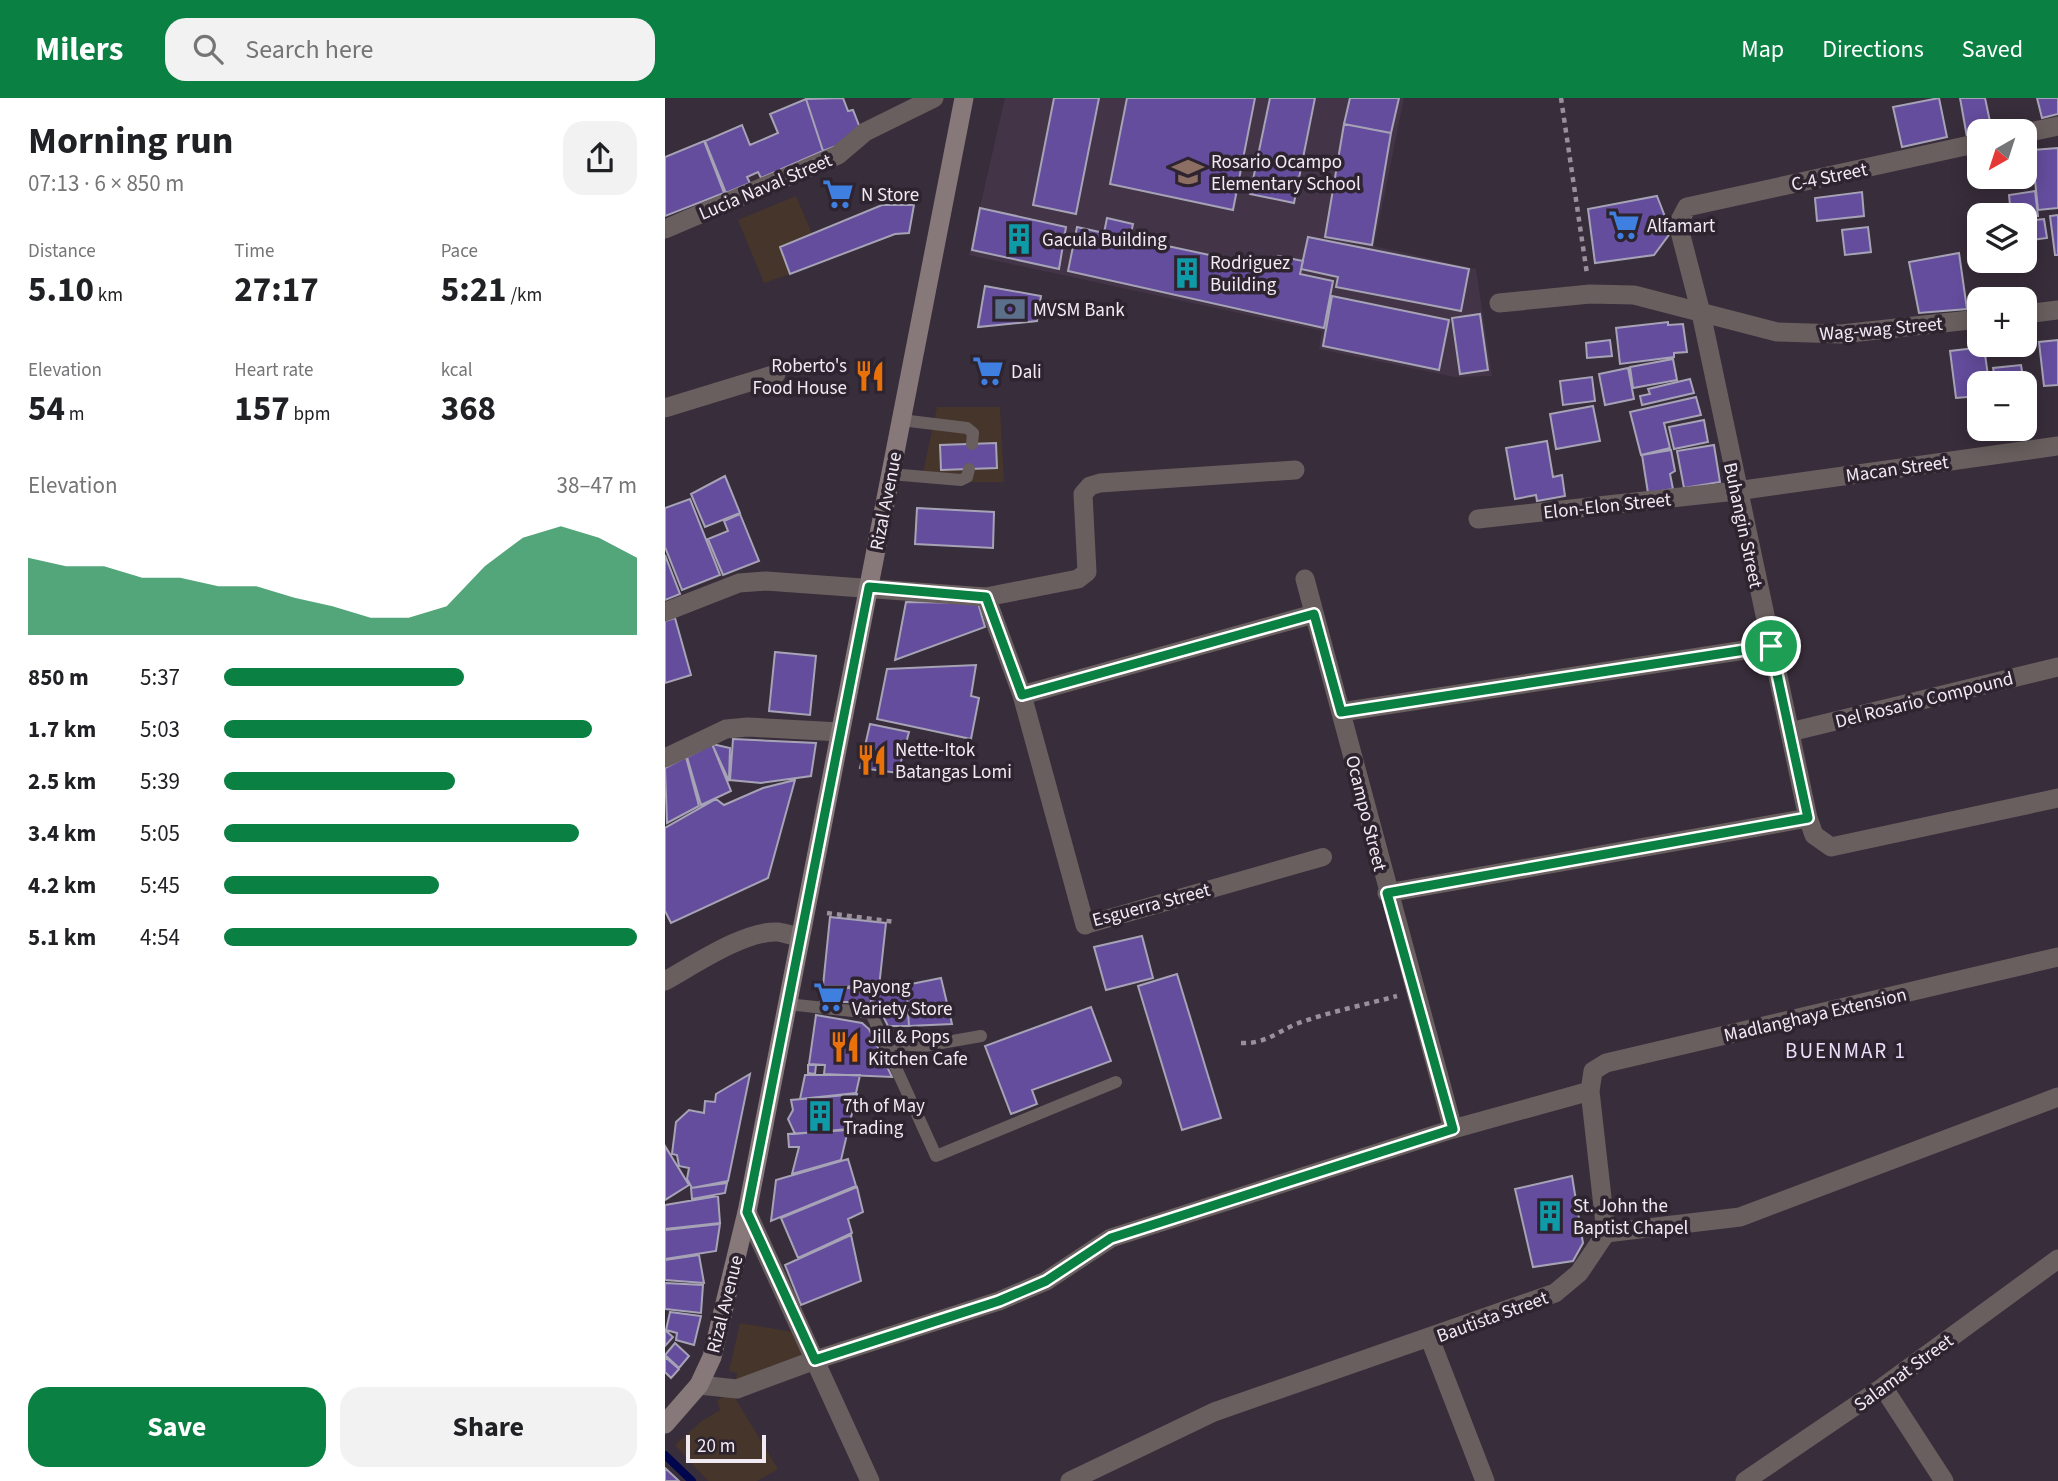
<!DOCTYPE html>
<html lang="en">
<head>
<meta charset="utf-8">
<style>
  :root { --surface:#fff; --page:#f2f2f2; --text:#202124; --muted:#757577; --accent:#0b8043 }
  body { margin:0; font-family:"Source Sans 3",sans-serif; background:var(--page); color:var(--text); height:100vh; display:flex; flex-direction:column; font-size:26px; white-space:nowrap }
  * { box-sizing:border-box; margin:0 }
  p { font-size:23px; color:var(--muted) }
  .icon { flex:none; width:38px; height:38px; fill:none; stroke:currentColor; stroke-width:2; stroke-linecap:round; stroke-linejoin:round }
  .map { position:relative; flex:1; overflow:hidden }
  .side { display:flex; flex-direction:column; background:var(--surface); width:665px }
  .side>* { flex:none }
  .needle { width:46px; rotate:219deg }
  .controls { position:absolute; left:1302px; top:21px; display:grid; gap:14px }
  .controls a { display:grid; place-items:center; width:70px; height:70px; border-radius:14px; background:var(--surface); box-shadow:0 4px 18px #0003; font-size:35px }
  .scale { position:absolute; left:21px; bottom:18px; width:80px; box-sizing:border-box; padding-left:7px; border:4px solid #f1eaf3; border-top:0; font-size:19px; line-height:24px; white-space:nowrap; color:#f1eaf3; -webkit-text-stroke:5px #2d2430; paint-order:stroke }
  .pin { position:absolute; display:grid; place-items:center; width:60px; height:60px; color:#fff; margin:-30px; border:4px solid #fff; border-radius:50%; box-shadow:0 2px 7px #0007 }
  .round { display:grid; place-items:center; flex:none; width:74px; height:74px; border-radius:21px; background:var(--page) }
  .head { display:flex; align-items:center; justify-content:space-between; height:119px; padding:0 28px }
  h1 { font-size:38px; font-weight:700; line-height:52px }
  .metrics { display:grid; grid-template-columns:repeat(3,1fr); gap:10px; height:119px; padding:7px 28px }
  .metrics div { display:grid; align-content:center }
  .metrics b { font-size:35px; font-weight:700 }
  .metrics small { font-size:19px; font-weight:400 }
  .metrics p { font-size:19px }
  .chart { height:196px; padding:14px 28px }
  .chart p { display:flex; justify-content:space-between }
  .chart svg { width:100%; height:126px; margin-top:7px; fill:var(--accent); opacity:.7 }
  .primary-button { display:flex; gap:14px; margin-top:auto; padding:14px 28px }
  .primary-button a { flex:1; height:80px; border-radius:21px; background:var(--accent); color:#fff; font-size:28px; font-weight:700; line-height:80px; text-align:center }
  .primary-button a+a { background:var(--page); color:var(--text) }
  ul { padding:0 28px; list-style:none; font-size:23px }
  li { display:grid; grid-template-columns:112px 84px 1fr; align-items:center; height:52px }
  li i { height:18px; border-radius:9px; background:var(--accent) }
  header { display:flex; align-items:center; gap:42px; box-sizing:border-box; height:98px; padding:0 35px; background:var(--accent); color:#fff }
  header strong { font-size:33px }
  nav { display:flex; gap:38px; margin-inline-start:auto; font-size:24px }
  .search { width:490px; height:63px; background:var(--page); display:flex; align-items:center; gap:18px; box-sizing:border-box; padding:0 24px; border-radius:21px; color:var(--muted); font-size:26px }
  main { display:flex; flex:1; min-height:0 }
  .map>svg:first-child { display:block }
  .commercial { fill:#46352b }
  .built { fill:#433547 }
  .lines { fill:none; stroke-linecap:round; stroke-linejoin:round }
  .stream { stroke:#00064d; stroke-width:8 }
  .building { fill:#644d9d; stroke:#a7a3b6; stroke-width:2 }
  .path { stroke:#99909b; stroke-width:4.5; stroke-dasharray:5 5; stroke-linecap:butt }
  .service { stroke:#695f5f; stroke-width:12 }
  .pedestrian { stroke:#695f5f; stroke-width:18 }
  .minor { stroke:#695f5f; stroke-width:19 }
  .tertiary { stroke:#695f5f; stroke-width:19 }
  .secondary { stroke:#877879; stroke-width:19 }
  .route-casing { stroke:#fff; stroke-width:14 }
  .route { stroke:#0b8043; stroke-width:9 }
  .labels { text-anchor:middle; stroke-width:7; stroke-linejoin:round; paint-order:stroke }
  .poi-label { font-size:19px; fill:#f1eaf3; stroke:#2d2430; text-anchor:start }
  .street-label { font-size:19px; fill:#f1eaf3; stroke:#2d2430 }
  .neighbourhood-label { font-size:21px; letter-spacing:2px; fill:#ebdefa; stroke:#2d2430 }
</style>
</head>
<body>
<header>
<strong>Milers</strong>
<div class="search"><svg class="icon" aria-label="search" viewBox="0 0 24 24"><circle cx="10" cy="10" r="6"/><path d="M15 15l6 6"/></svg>Search here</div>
<nav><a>Map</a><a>Directions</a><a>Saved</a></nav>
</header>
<main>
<section class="side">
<div class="head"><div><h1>Morning run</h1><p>07:13 · 6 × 850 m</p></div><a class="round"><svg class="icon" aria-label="share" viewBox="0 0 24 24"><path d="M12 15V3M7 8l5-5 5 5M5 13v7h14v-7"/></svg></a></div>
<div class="metrics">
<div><p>Distance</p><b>5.10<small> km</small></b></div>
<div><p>Time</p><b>27:17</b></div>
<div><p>Pace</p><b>5:21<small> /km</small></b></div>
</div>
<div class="metrics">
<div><p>Elevation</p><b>54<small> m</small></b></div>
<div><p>Heart rate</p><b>157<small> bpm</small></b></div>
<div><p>kcal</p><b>368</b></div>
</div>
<div class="chart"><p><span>Elevation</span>38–47 m</p>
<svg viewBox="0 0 160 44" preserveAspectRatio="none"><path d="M0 44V17L10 20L20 20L30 24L40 24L50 27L60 27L70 31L80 34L90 38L100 38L110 34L120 20L130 10L140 6L150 10L160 17V44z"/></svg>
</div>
<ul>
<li><b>850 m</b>5:37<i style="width:58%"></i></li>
<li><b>1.7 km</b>5:03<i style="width:89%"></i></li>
<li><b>2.5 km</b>5:39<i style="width:56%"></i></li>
<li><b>3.4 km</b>5:05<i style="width:86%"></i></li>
<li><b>4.2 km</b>5:45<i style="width:52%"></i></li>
<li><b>5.1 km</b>4:54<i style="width:100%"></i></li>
</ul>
<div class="primary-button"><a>Save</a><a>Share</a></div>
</section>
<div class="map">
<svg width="1393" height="1383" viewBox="0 0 1393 1383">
  <rect width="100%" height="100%" fill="#382d3a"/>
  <path class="commercial" d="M131 98 147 136 115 149 125 176 99 185 73 122Z
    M272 309H335L339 384H256Z
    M75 1225 129 1234 143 1261 70 1285 72 1275 64 1273Z
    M67 1295 113 1371 92 1383H43L10 1347 38 1322 55 1312 52 1302Z"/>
  <path class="built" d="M340 0H739L709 148 811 171 827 278 789 279 654 251 657 233 304 157Z"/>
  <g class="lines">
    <path class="stream" d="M0 1357 27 1383"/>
  </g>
  <path class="building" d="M178 0 183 13 188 12 195 30 174 47 158 53 141 1Z
    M389 0H434L411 116 368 107Z
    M462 0H590L568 112 445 86Z
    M605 0H650L629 105 585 96Z
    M685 0H734L726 35 679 26Z
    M1274 0 1282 39 1237 49 1228 9Z
    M1295 0H1320L1327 33H1314V37L1302 39Z
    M1372 0H1393V16L1377 20Z
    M141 1 158 53 96 80 93 74 82 79 85 85 61 95 40 43 77 27 85 47 113 35 105 16Z
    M679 26 726 35 707 147 660 139Z
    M39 43 59 95 0 118V59Z
    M1393 50V110L1373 112 1367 52Z
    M1370 93 1373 118 1346 117 1344 97Z
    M1197 94 1199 118 1152 123 1150 100Z
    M992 98 1006 134 989 157 930 165 923 111Z
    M217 107H249L244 135 230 136 125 176 115 149Z
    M315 110 401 129 394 171 307 152Z
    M1393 117V157H1390L1385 118Z
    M442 120 468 126 465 140 610 171 613 158 638 163 635 176 668 183 659 230 403 173 412 129 439 135Z
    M1379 121 1382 140 1360 143V123Z
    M1203 129 1206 154 1180 157 1177 132Z
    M643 139 804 171 796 213 671 189 673 179 636 171Z
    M1294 155 1302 211 1254 215 1244 164Z
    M320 188 376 198 372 223 313 229Z
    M667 198 784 222 774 272 658 248Z
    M815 216 823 272 795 276 787 220Z
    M1003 224V227L1018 226 1022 254 1009 255V259L955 266 951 230Z
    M945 242 947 258 922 260 921 245Z
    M1393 242V287L1379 288 1374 244Z
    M1319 249 1324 285H1314V298L1291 300 1285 253Z
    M1008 261 1012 282 968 290 965 269Z
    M1356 267 1359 285H1331L1328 270Z
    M963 270 969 301 940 307 934 276Z
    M927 279 930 303 898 307 895 283Z
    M1025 281 1029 295 977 307 975 298 985 296 983 291Z
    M1031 299 1036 317 999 325 1005 350 976 357 965 314Z
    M928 308 935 343 891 351 885 316Z
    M1039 322 1043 344 1009 351 1004 329Z
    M882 343 888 379 897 377 900 398 872 403 871 397 850 401 841 350Z
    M331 345 332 370 276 372 275 347Z
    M1049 347 1055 384 1019 390 1012 353Z
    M1006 352 1010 373 1005 376 1008 391 983 395 977 357Z
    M60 378 75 415 40 429 26 396Z
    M25 401 55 477 17 492 0 449V410Z
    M252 410 329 414 328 450 250 446Z
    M75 416 94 463 58 477 43 441 63 433 59 423Z
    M0 457 15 496 0 502Z
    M241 504 313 505 320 529 230 562Z
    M10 520 26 577 0 585V523Z
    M110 554 151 558 145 617 104 613Z
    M311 567 306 598 314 600 306 641 212 621 222 571Z
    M205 626 244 634 233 675 195 670Z
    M68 641 151 645 146 678 96 685 65 682Z
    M47 646 65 650 64 683Z
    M47 646 66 693 36 707 22 659Z
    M21 659 34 708 2 725 0 670Z
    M130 682 103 780 6 825 0 813V730L51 701 59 707 98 690Z
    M165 819 221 825 214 889 158 888Z
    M477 838 488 880 441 892 429 849Z
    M512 876 556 1020 517 1032 473 888Z
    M276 880 287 926 244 928 241 887Z
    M241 887 244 928H223L213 908 208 905V892Z
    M155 889 207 891 206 905 155 903Z
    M426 909 446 963 367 992 372 1006 346 1016 320 948Z
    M151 917 197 925 204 931 227 979 159 976 160 967 144 966Z
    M143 967H151L150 976 143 975Z
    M85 976 63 1083 27 1090 22 1081 24 1070 14 1068 12 1057 7 1056 11 1024 24 1012 39 1015 40 1003 50 1004 51 996Z
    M140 977H195L191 995 135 1001Z
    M192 996 183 1031 130 1036 123 1021 128 1012 126 1002Z
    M183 1032 176 1062 127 1076 134 1049H124L123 1036Z
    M0 1048 24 1087 0 1102Z
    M183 1061 191 1088 106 1123 111 1082Z
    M907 1078 918 1145 908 1163 868 1169 850 1091Z
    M62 1085 60 1095 27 1101 26 1090Z
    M192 1089 198 1114 183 1121 187 1135 133 1160 116 1120Z
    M53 1098 55 1125 0 1131V1107Z
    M55 1126 51 1153 0 1161V1132Z
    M186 1137 196 1183 136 1207 120 1167Z
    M34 1157 39 1185 0 1182V1162Z
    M0 1185 38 1187 36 1215 0 1211Z
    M5 1214 36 1218 29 1247 11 1242 12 1235 1 1232Z
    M0 1232 8 1239 0 1248Z
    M10 1245 24 1258 14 1270 0 1257Z
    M0 1259 14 1271 6 1280 0 1274Z
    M0 1370 14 1383H0Z"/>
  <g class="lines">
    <path class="path" d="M896 0 922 176
      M162 815 230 824
      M576 945C599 946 611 935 631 926 663 914 699 907 732 898"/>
    <path class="service" d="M236 322 302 330 308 335 307 346
      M225 376 296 382 302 379 304 371
      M122 906 206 915 271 1058 451 984
      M219 945 259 948 316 938"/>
    <path class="pedestrian" d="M420 827 658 759"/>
    <path class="minor" d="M1360 35 1393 28
      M1314 45 1022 109 1013 126 1036 215 1143 720 1149 737 1166 749 1393 700
      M0 131 173 57 200 34 269 0
      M834 205 925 196 969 197 1112 234 1176 236 1314 221
      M1360 216 1393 212
      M0 310 111 276
      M813 421 1071 393 1393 348
      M640 481 788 1031
      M321 499 357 597 649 516
      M0 514 74 485 101 483 321 499 413 481 422 474 418 396 425 388 435 385 630 372
      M357 597 420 827
      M676 614 1106 548
      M1125 634 1393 569
      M0 660 61 631 83 629 175 634
      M722 795 1143 720
      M0 883C29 867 80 832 113 834 120 835 128 838 135 839
      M941 1135 925 993 928 973 941 965 1393 859
      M765 1241 820 1383
      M34 1287 72 1291 150 1262 334 1203 381 1183 446 1140 788 1031 925 993
      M1218 1289 1279 1383
      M405 1383 549 1314 890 1195 914 1175 941 1135 1075 1119 1393 999
      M1080 1383 1218 1289 1393 1161"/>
    <path class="tertiary" d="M82 1114 205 1383"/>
    <path class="secondary" d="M0 1326 34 1287 47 1259 82 1114 299 0"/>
  </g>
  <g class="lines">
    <defs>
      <path id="route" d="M204 489 321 499 357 597 649 516 676 614 1106 548 1143 720 722 795 788 1031 446 1140 381 1183 334 1203 150 1262 82 1114Z"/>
    </defs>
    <use href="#route" class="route-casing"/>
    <use href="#route" class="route"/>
  </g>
  <defs>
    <symbol id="school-bare" viewBox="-9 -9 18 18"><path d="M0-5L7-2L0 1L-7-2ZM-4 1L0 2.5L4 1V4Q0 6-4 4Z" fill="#8d6e63" stroke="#2d2430" stroke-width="2.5" paint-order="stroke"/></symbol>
    <symbol id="supermarket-bare" viewBox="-9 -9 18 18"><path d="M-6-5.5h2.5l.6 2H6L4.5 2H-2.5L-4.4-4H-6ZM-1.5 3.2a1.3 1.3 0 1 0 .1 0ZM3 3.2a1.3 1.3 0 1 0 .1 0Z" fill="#3f7fe0" stroke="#2d2430" stroke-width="2.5" paint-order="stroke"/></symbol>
    <symbol id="building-bare" viewBox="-9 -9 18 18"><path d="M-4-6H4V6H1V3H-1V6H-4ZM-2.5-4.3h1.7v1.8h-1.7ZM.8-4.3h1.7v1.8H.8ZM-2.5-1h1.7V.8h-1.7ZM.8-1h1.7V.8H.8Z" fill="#0f9aa8" stroke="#2d2430" stroke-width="2.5" paint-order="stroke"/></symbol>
    <symbol id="bank-bare" viewBox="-9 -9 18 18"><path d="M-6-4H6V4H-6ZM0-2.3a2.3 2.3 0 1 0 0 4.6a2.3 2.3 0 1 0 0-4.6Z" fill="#5c6f8a" stroke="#2d2430" stroke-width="2.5" paint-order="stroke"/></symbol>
    <symbol id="restaurant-bare" viewBox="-9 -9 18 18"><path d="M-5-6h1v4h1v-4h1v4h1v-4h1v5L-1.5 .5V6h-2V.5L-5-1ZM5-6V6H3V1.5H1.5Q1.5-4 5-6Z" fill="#e8710a" stroke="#2d2430" stroke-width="2.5" paint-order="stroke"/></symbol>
  </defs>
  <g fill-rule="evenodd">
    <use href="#school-bare" x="501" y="52" width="44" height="44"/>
    <use href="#supermarket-bare" x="151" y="74" width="44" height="44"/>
    <use href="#supermarket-bare" x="937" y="105" width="44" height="44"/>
    <use href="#building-bare" x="332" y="119" width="44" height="44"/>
    <use href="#building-bare" x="500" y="153" width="44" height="44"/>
    <use href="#bank-bare" x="323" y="189" width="44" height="44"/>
    <use href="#supermarket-bare" x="301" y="251" width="44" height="44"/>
    <use href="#restaurant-bare" x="183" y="256" width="44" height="44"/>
    <use href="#restaurant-bare" x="185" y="640" width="44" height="44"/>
    <use href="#supermarket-bare" x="142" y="877" width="44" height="44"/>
    <use href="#restaurant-bare" x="158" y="927" width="44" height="44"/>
    <use href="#building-bare" x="133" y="996" width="44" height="44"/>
    <use href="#building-bare" x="863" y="1096" width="44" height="44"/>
  </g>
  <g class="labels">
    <g class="poi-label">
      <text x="546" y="70">Rosario Ocampo<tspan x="546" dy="22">Elementary School</tspan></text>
      <text x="196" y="103">N Store</text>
      <text x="982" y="134">Alfamart</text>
      <text x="377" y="148">Gacula Building</text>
      <text x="545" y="171">Rodriguez<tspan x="545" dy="22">Building</tspan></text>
      <text x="368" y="218">MVSM Bank</text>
      <text x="182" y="274" text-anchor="end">Roberto's<tspan x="182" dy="22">Food House</tspan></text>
      <text x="346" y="280">Dali</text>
      <text x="230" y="658">Nette-Itok<tspan x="230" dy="22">Batangas Lomi</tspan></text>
      <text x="187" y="895">Payong<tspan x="187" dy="22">Variety Store</tspan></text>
      <text x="203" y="945">Jill &amp; Pops<tspan x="203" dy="22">Kitchen Cafe</tspan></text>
      <text x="178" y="1014">7th of May<tspan x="178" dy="22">Trading</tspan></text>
      <text x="908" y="1114">St. John the<tspan x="908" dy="22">Baptist Chapel</tspan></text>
    </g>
    <g class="street-label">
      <text transform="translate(1164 78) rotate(-12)" y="7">C-4 Street</text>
      <text transform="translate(100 88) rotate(-23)" y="7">Lucia Naval Street</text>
      <text transform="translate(1216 230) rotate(-5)" y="7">Wag-wag Street</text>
      <text transform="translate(1232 370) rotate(-8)" y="7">Macan Street</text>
      <text transform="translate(220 403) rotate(-79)" y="7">Rizal Avenue</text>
      <text transform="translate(942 407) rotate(-6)" y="7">Elon-Elon Street</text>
      <text transform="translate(1079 427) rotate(78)" y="7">Buhangin Street</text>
      <text transform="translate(1259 601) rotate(-14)" y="7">Del Rosario Compound</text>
      <text transform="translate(702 715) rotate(76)" y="7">Ocampo Street</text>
      <text transform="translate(486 806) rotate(-15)" y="7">Esguerra Street</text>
      <text transform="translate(1150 916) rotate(-13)" y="7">Madlanghaya Extension</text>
      <text transform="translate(59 1206) rotate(-76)" y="7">Rizal Avenue</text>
      <text transform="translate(827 1218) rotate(-20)" y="7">Bautista Street</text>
      <text transform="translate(1238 1274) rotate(-36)" y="7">Salamat Street</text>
    </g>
    <g class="neighbourhood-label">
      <text x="1181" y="960">BUENMAR 1</text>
    </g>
  </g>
</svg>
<div class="controls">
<a><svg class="needle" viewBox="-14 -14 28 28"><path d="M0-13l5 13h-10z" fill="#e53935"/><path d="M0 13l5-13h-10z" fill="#757577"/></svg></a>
<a><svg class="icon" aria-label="layers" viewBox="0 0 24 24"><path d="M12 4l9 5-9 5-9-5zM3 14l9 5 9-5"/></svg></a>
<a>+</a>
<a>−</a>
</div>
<div class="scale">20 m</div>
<div class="pin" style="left:1106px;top:548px;background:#1e9e55"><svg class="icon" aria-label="arrive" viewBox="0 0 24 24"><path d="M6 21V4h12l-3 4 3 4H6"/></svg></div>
</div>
</main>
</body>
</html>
